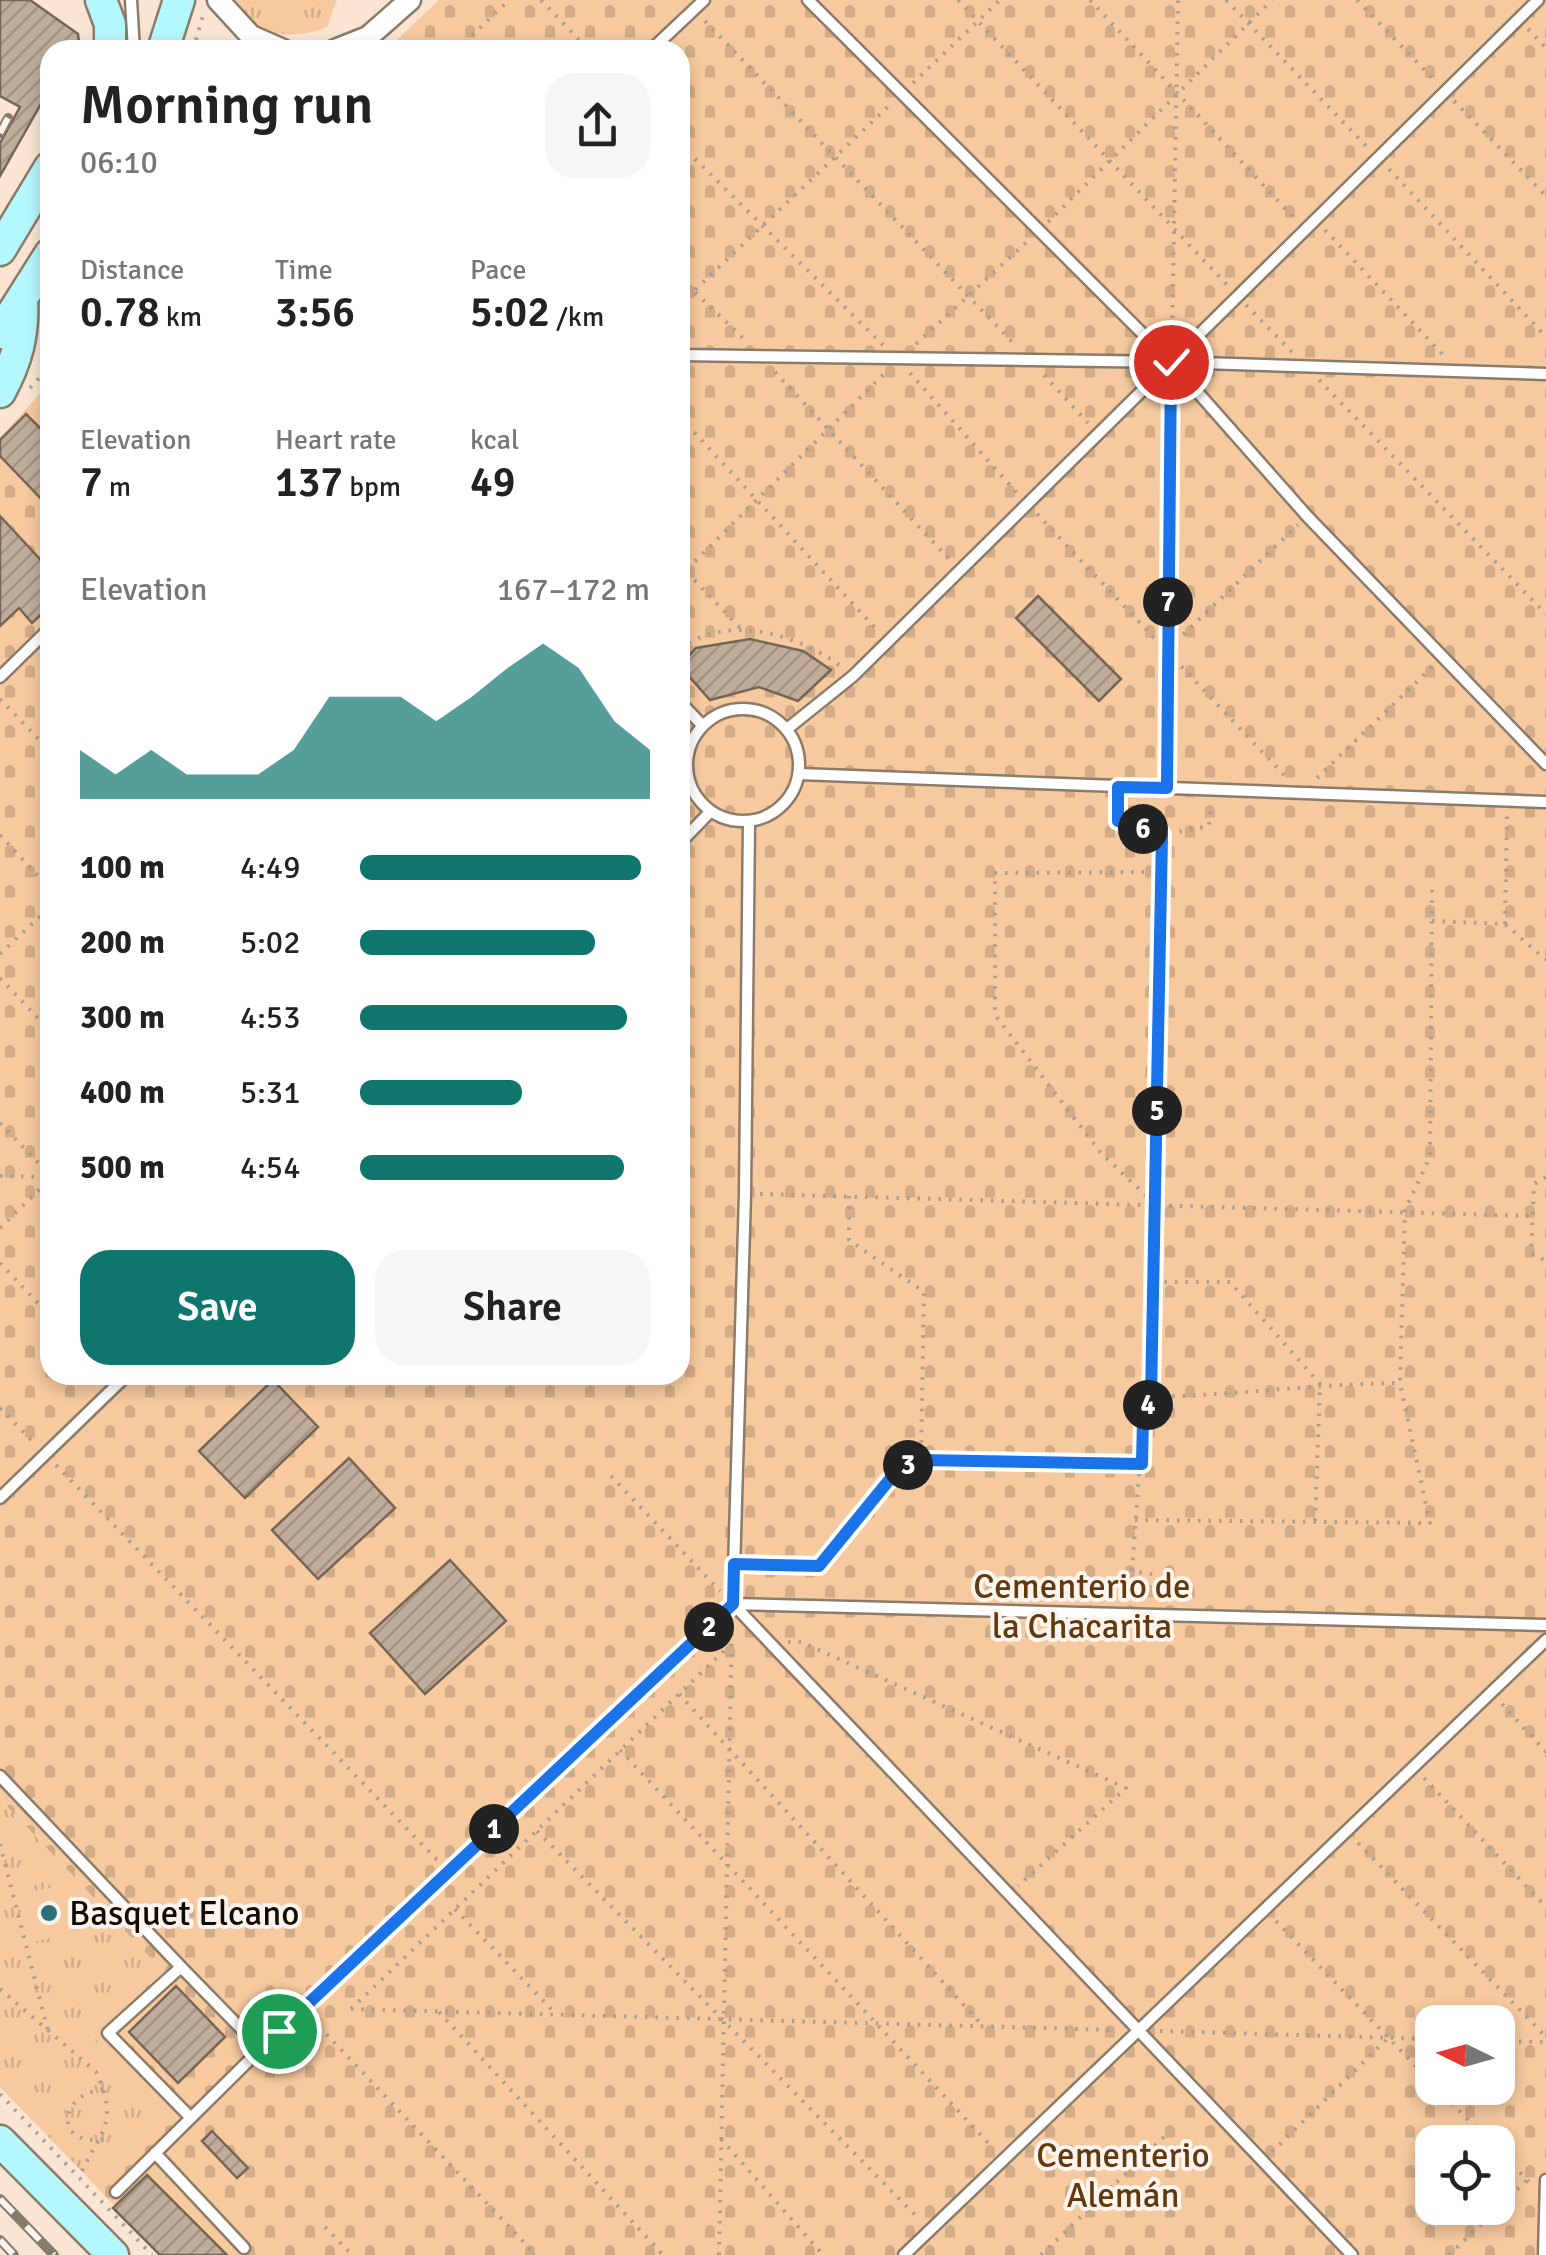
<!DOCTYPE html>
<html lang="en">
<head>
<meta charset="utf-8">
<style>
  :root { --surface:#fff; --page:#f6f6f6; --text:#222; --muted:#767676; --accent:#0f766e }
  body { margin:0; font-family:Signika,sans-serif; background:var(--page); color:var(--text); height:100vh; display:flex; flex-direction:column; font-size:38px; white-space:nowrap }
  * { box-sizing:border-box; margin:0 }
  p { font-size:32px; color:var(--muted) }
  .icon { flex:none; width:55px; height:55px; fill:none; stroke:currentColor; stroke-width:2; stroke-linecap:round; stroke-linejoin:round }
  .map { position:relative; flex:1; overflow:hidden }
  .side { position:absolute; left:40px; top:40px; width:650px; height:1345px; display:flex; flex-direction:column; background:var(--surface); border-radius:30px; box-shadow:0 5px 15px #0003 }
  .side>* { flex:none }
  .needle { width:65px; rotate:275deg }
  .controls { position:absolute; left:1415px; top:2005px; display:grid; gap:20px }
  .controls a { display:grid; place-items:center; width:100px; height:100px; border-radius:20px; background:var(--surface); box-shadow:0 5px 15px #0003; font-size:50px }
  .pin { position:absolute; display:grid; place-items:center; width:85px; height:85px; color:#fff; margin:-42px; border:5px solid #fff; border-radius:50%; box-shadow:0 2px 10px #0007 }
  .km { position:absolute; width:50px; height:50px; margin:-25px; border-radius:50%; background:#222; color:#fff; font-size:28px; line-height:50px; text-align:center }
  .round { display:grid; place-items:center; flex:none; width:105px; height:105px; border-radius:30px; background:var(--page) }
  .overview { display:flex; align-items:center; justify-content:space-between; height:170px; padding:0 40px }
  h1 { font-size:55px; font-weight:600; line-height:75px }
  .stats { display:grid; grid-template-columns:repeat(3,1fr); gap:15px; height:170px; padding:10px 40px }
  .stats div { display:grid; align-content:center }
  .stats b { font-size:42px; font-weight:600 }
  .stats small { font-size:28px; font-weight:400 }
  .stats p { font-size:28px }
  .chart { height:280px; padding:20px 40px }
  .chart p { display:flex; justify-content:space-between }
  .chart svg { width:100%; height:180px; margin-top:10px; fill:var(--accent); opacity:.7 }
  .primary-button { display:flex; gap:20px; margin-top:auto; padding:20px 40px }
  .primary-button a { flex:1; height:115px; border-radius:30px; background:var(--accent); color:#fff; font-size:40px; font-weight:600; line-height:115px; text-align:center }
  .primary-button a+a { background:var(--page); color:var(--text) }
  ul { padding:0 40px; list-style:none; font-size:32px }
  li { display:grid; grid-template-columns:160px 120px 1fr; align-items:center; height:75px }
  li i { height:25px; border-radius:12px; background:var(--accent) }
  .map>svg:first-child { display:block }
  .cemetery { fill:url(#cemetery-stones); fill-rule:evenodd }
  .park { fill:url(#park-tufts) }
  .garden { fill:#f6c99e }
  .building { fill:url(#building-hatch); stroke:#776555; stroke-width:2.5 }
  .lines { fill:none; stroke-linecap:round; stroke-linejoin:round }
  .service-casing { stroke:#8d7b6a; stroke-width:15 }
  .minor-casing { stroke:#8d7b6a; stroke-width:25 }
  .secondary-casing { stroke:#8d7b6a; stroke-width:35 }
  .path { stroke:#ac9d8e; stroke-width:4; stroke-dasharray:2.5 8; stroke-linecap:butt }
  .service { stroke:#fff; stroke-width:10 }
  .minor { stroke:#fff; stroke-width:20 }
  .secondary { stroke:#b4f7fd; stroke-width:30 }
  .rail-casing { stroke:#887b6e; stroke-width:10 }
  .rail { stroke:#fdf5ed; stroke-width:6; stroke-dasharray:19; stroke-linecap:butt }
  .route-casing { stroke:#fff; stroke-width:20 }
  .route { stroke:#1a73e8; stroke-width:12 }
  .poi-dot { fill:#29727b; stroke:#fdf5ed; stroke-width:4 }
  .labels { text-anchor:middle; stroke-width:8; stroke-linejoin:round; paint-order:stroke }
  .park-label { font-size:35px; fill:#603a0e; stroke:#fdf5ed }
  .poi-label { font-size:35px; fill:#110b05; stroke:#fdf5ed; text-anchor:start }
</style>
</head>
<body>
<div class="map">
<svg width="1546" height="2255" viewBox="0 0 1546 2255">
  <defs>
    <pattern id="cemetery-stones" width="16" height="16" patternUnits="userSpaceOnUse" patternTransform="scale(2.5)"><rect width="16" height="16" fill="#f6c99e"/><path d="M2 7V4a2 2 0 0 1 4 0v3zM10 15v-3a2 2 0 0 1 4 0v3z" fill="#d2ab87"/></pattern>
    <pattern id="park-tufts" width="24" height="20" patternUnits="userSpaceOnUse" patternTransform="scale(2.5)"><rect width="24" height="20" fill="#f6c99e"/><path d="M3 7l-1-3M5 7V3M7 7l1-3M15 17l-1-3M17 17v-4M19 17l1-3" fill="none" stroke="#d2ab87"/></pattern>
    <pattern id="building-hatch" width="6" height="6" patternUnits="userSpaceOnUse" patternTransform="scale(2.5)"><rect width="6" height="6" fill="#c0ac9a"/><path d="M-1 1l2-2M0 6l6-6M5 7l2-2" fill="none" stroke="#a49383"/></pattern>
  </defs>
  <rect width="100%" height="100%" fill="#f9e5d2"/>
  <path class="cemetery" d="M439 0H1546V2255H160L91 2181 164 2114 89 2032 159 1967 0 1799V437L50 383V1375H680V50H386ZM1432 2022H1498V2088H1432ZM1432 2142H1498V2208H1432Z"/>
  <path class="park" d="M228 0H337L327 27C291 42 247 35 228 0Z
    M0 1799 159 1967 89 2032 165 2114 91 2181 0 2087Z"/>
  <path class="garden" d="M66 1884 77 1931 33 1942 22 1894Z"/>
  <path class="building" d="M0 0H30L78 34 79 42 74 50H50V88L0 176V143L20 107 0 96Z
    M26 414 50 438V508L0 456V440Z
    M0 516 50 570 44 584 50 590V606L32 623 19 608 0 626Z
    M1038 596 1121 679 1099 701 1016 618Z
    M750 639 803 651 831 670 798 701 759 687 710 700 680 666 696 648Z
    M273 1380 318 1427 245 1498 199 1451Z
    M349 1458 395 1508 318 1579 272 1530Z
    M450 1560 506 1621 425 1694 370 1633Z
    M176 1986 225 2037 178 2083 129 2032Z
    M212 2131 248 2168 237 2178 202 2141Z
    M147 2175 227 2255H160L113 2208Z"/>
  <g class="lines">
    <defs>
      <path id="service" d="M131 0 134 50
        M808 0 1171 362 1307 516 1546 764
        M651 50 704 0
        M680 355 1171 362 1546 374
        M0 677 50 628
        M680 702 702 725
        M687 765a56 56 0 1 1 112 0a56 56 0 1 1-112 0Z
        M787 729 853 676 1538 0
        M799 774 1546 802
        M749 822 745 1194 733 1604 1352 2255
        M680 843 710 812
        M0 1498 127 1375
        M0 1776 181 1967 108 2033 191 2118
        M181 1967 261 2049
        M155 2153 244 2248
        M116 2192 302 2008 733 1604 1546 1625
        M904 2255 1546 1640
        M1544 2255 1546 2180"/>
      <path id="minor" d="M218 0 251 36 283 50
        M335 50 368 37 410 0"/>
      <path id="secondary" d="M101 0 110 24V50
        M163 50 179 0
        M0 250 50 167
        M0 333 50 254
        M0 392C17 361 24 334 22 299
        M0 2141 113 2255"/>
    </defs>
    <use href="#service" class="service-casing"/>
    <use href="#minor" class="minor-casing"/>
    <use href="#secondary" class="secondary-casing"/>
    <path class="path" d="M541 0 589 50
      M958 0 1229 287
      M1090 0 1295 219
      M1226 0 1368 148
      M1357 0 1437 83
      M705 21 1016 346
      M1528 29 1546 48
      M193 50 204 12
      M209 50 233 45
      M457 50 509 0
      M913 83 1000 0
      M1454 101 1546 196
      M680 144 883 345
      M1389 169 1546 337
      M1048 222 1272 0
      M1325 230 1446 358
      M680 278 745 340
      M680 304 892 103
      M1246 305 1292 352
      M1172 339 1178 0
      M916 344 1030 239
      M44 354 50 333
      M775 372 949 559
      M910 373 1017 493
      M1044 375 1088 423
      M1319 380 1546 614
      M30 388 50 366
      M680 417 877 630
      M1037 514 1285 776
      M680 565 742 630
      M680 576 887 371
      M680 649C729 612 800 635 843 668
      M1168 649 1298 525
      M0 699 50 751
      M1167 774 1171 383
      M1317 778 1432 667
      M1118 801V821L1162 835 1209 826 1211 805
      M0 835 50 889
      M1162 835 1151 1397 1143 1418 1132 1571 1158 1575 1169 1602
      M1432 921 1505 924 1546 960
      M1505 924 1507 815
      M0 954 50 907
      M0 978 50 1031
      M0 1123 50 1175
      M0 1176 50 1177
      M1546 1177 1534 1184 1531 1253 1546 1261
      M760 1194 1532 1216
      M849 1196V1240L924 1292 921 1460 1142 1464
      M1154 1203 1101 1153 995 1015V873L1161 872
      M0 1228 50 1179
      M0 1263 50 1316
      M1154 1282H1230L1320 1384 1315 1522
      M1151 1397C1235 1395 1316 1384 1400 1383
      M0 1408 35 1444
      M56 1465 438 1861
      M611 1476 720 1591
      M1135 1520 1430 1523 1400 1383 1405 1210 1430 1157 1432 883
      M748 1564 819 1566 899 1468 920 1460
      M788 1642H801L1126 1788 1018 1886
      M679 1694 983 2026
      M1502 1704 1546 1752
      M620 1750 993 2148
      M1424 1778 1546 1907
      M537 1831 919 2219
      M1358 1843 1546 2037
      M0 1844 48 2031
      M455 1909 556 2014
      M1276 1921 1432 2083
      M0 1989 96 2072C122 2126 96 2135 79 2178
      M351 2009 1116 2030
      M351 2009 730 1645
      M439 2012 663 2255
      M312 2019 536 2255
      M1160 2031 1432 2039
      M1498 2041 1546 2042
      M1437 2088 1490 2142
      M103 2089C56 2096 56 2147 103 2139
      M0 2094 152 2255
      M721 2139 823 2255
      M1498 2150 1533 2186
      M1272 2152 1387 2039
      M325 2227 352 2255
      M719 2255 732 1625
      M1041 2255 1167 2134
      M1449 2255 1527 2180"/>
    <use href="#service" class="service"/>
    <use href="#minor" class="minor"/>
    <use href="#secondary" class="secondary"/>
    <defs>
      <path id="rail" d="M0 133 8 118
        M0 2199 54 2255
        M0 2240 14 2255"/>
    </defs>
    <use href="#rail" class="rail-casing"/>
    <use href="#rail" class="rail"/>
  </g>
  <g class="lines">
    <defs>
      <path id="route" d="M279 2031 733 1604 734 1564 819 1566 899 1468 921 1460 1142 1464 1143 1418 1151 1396 1162 835 1118 821V787L1167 788 1171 362"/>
    </defs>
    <use href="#route" class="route-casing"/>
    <use href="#route" class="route"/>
  </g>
  <circle class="poi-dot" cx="49" cy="1913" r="10"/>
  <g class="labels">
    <g class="park-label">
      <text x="1082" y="1598">Cementerio de<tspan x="1082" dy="40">la Chacarita</tspan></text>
      <text x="1123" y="2167">Cementerio<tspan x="1123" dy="40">Alemán</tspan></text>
    </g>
    <g class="poi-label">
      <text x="69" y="1925">Basquet Elcano</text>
    </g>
  </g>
</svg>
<div class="controls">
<a><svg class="needle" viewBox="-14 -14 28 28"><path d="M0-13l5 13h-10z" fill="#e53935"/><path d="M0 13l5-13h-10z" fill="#767676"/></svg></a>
<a><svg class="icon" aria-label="locate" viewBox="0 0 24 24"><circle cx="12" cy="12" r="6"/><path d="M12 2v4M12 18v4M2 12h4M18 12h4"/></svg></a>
</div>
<div class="pin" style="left:279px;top:2031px;background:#1e9e55"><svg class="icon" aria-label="arrive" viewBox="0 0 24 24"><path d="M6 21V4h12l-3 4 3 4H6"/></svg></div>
<div class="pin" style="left:1171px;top:362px;background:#d93025"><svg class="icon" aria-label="check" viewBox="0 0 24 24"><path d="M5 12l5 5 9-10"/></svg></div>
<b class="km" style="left:494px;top:1829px">1</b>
<b class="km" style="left:709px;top:1627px">2</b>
<b class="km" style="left:908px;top:1465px">3</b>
<b class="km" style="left:1148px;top:1405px">4</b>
<b class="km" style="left:1157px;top:1111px">5</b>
<b class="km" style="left:1143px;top:829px">6</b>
<b class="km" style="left:1168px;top:602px">7</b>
<section class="side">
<div class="overview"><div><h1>Morning run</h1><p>06:10</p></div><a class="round"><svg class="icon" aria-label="share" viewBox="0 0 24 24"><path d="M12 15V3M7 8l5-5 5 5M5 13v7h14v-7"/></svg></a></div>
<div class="stats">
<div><p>Distance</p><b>0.78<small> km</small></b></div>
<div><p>Time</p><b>3:56</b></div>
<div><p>Pace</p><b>5:02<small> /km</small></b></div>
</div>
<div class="stats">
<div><p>Elevation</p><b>7<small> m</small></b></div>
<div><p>Heart rate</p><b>137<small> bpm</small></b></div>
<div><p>kcal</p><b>49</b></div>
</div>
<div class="chart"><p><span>Elevation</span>167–172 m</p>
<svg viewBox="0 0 160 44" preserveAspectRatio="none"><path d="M0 44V32L10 38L20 32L30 38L40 38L50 38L60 32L70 19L80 19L90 19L100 25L110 19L120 12L130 6L140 12L150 25L160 32V44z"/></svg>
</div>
<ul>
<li><b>100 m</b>4:49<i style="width:97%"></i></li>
<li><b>200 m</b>5:02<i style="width:81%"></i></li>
<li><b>300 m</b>4:53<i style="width:92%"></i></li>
<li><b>400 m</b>5:31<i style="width:56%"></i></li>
<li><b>500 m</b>4:54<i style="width:91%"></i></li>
</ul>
<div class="primary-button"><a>Save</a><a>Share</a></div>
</section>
</div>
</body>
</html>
